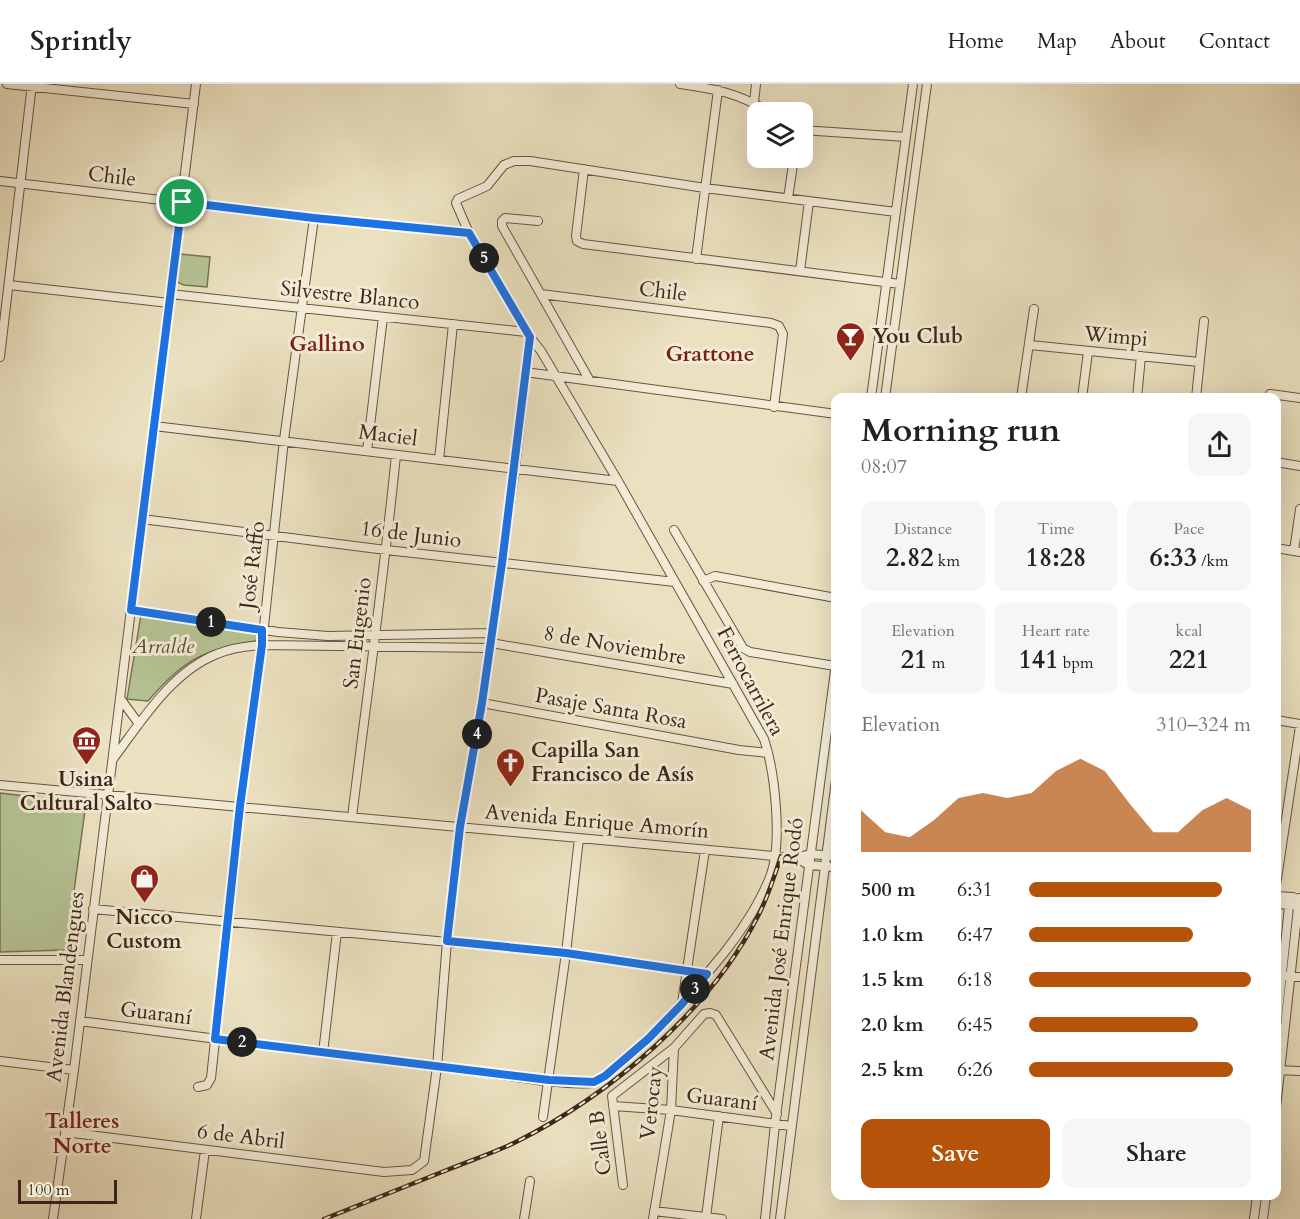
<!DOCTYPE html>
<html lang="en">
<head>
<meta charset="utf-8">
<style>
  :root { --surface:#fff; --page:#f6f6f6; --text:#222; --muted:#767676; --line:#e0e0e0; --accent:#b45309 }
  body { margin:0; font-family:Cardo,serif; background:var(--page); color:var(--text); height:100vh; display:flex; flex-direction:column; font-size:22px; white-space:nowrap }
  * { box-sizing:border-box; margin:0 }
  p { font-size:20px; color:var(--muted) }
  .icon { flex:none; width:33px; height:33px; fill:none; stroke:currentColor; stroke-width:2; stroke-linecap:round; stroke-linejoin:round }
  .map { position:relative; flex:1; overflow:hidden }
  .drawer { position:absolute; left:831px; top:309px; width:450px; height:807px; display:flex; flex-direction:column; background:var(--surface); border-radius:12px; box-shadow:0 6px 24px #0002 }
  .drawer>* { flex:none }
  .buttons { position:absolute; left:747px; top:18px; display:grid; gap:12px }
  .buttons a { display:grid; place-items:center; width:66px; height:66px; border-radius:12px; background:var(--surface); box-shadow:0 6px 24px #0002; font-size:30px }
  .scale { position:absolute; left:18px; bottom:15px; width:99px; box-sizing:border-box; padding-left:6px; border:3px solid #3c261a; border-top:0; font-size:16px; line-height:21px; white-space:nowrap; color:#3c261a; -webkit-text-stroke:4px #f2ecd6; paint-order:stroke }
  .pin { position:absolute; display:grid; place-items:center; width:51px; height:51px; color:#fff; margin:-26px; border:3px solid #fff; border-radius:50%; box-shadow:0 2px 6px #0007 }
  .km { position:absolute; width:30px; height:30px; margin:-15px; border-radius:50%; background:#222; color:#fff; font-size:16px; line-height:30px; text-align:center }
  .round { display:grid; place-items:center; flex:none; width:63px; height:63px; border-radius:12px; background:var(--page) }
  .head { display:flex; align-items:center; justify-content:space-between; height:102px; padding:0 30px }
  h1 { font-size:33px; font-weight:600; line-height:45px }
  .stats { display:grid; grid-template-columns:repeat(3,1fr); gap:9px; height:102px; padding:6px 30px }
  .stats div { display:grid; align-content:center; border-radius:12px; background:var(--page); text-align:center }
  .stats b { font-size:26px; font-weight:600 }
  .stats small { font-size:16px; font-weight:400 }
  .stats p { font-size:16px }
  .chart { height:168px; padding:12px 30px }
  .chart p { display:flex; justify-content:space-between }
  .chart svg { width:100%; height:108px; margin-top:6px; fill:var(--accent); opacity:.7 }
  .button { display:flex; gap:12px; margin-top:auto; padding:12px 30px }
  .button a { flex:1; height:69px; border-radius:12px; background:var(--accent); color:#fff; font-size:24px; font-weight:600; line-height:69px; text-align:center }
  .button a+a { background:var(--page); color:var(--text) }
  ul { padding:0 30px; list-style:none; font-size:20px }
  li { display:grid; grid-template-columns:96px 72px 1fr; align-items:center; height:45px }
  li i { height:15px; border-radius:8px; background:var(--accent) }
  header { display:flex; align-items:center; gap:36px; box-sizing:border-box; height:84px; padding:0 30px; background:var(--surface); border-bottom:2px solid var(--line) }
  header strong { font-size:28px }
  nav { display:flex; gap:33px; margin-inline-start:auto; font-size:21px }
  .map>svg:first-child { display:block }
  .green { fill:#b5c394; stroke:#787457; stroke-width:1.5 }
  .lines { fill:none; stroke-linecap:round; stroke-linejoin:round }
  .minor-casing { stroke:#685544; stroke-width:10 }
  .minor { stroke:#f2ecd6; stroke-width:8 }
  .rail-casing { stroke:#3c261a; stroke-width:4.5 }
  .rail { stroke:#f2ecd6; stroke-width:2; stroke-dasharray:7; stroke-linecap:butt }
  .route-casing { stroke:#fff; stroke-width:12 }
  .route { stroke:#1a73e8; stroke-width:8 }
  .labels { text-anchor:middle; stroke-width:6; stroke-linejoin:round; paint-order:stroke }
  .street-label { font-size:21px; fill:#3c261a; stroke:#f2ecd6 }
  .poi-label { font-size:21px; font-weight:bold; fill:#3c261a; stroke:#f2ecd6; text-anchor:start }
  .park-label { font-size:21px; font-style:italic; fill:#5a4d38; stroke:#f2ecd6 }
  .neighbourhood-label { font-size:22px; font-weight:bold; fill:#7a1f14; stroke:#f2ecd6 }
</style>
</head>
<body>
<header>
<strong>Sprintly</strong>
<nav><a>Home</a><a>Map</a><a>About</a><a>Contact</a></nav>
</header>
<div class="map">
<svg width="1300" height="1135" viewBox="0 0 1300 1135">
  <rect width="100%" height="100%" fill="#ebe1c0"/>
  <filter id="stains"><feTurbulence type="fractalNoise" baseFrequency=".00333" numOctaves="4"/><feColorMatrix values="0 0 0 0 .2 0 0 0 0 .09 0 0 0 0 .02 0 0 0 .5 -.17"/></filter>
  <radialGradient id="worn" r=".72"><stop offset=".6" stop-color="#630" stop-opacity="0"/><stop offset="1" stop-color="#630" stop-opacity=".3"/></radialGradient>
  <path class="green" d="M180 170 210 173 207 203 184 201 177 198Z
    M141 531 258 549 256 557C202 567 185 574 148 617L127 615Z
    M0 709 86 719 66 866 0 868Z"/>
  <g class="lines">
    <defs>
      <path id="minor" d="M7 0 194 20
        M680 0C716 5 738 9 769 28
        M754 19 756 0
        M802 46 906 53
        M584 85 576 152 577 157 583 160 900 200
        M0 97 314 134 469 149
        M788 114 794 74
        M538 137 505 134 502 137V142L590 297
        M696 175 718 6
        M800 187 809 117
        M9 201 169 219
        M170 210 526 248
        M541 210 771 239 779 242 783 250 774 323
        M1030 261 1199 278
        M0 273 32 0
        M525 288 836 330
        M871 314 913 0
        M885 314 927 0
        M1021 314 1034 225
        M1082 314 1088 268
        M1137 314 1141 272
        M1196 314 1204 237
        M1269 314 1270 310 1300 314
        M154 342 618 397
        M367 367 383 233
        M439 376 453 240
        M1276 378 1300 382
        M142 435 386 466 675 498
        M674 446 743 564 750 568 835 582
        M1276 464 1300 468
        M1294 467 1300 425
        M703 497 715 492 836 514
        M131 526 278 548 328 552 492 549
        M491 559 733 600
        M120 614 139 640
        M482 619 739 666 768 669
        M1276 636 1300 640
        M113 675C141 638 171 588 217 570 231 564 247 562 262 561L489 564
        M0 701 774 772 796 774 810 770 836 772
        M352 733C367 612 384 492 396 371
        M796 774 809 781 836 783
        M1276 801 1300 642
        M1276 812 1293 813
        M1276 820 1293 821
        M93 825 566 869 707 890
        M0 876H86
        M1276 891 1300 893
        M682 919 705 766
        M80 937C216 955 352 973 489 989 509 992 580 1004 595 998 607 993 616 982 625 975 662 943 693 907 724 869 742 846 759 821 770 793 783 760 775 688 764 655L618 397 541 267 530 253
        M1276 947 1290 813
        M323 969 337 848
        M0 977 74 986
        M1278 986 1300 987
        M198 1003 207 1001 211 994 240 722 262 561 284 356 314 134
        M613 1022 671 1026 791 1042
        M1276 1024 1299 814
        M543 1033 566 869 579 754
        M65 1048 384 1088 412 1086 424 1077 437 983 447 857 460 743 482 619 515 385 530 253 469 149 456 119 458 115 487 102 504 81 514 77H530L705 104 896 128
        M623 1101 612 1012 674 964
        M654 1127 722 1135
        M706 1133 719 1032
        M53 1135 74 986 196 0
        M196 1135 205 1066
        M524 1135 530 1097
        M653 1135 671 1026 674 964 704 930 710 929 716 931 777 1030
        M765 1135 775 1040 836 579
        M780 1135 836 696
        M1254 1135 1257 1112
        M1263 1135 1266 1112"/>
    </defs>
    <use href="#minor" class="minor-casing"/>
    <use href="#minor" class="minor"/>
    <defs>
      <path id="rail" d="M324 1135C365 1119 406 1102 447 1086 469 1077 493 1069 514 1059 609 1012 710 927 758 832 768 813 774 793 781 772"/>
    </defs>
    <use href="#rail" class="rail-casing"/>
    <use href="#rail" class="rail"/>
  </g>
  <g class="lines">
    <defs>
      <path id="route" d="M182 118 314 134 469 149 530 253 502 479 482 619 460 743 447 857 566 869 707 890 682 920 648 955 605 992 594 998 549 996 215 955 240 722 262 561V546L131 526Z"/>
    </defs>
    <use href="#route" class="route-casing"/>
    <use href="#route" class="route"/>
  </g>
  <defs>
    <symbol id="bar-pin" viewBox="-11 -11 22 30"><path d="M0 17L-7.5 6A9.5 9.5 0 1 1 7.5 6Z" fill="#8f2418" stroke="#f2ecd6"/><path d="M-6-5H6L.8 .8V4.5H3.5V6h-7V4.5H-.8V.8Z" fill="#fff"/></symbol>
    <symbol id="museum-pin" viewBox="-11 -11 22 30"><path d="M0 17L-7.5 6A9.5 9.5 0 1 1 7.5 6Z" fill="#8f2418" stroke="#f2ecd6"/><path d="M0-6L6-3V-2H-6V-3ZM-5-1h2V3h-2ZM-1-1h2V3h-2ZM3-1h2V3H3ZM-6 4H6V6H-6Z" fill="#fff"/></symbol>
    <symbol id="church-pin" viewBox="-11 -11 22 30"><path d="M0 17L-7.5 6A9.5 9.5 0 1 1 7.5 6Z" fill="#8f2418" stroke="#f2ecd6"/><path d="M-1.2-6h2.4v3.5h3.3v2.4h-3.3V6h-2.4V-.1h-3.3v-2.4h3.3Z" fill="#fff"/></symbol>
    <symbol id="shop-pin" viewBox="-11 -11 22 30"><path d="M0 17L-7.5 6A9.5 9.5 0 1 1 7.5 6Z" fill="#8f2418" stroke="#f2ecd6"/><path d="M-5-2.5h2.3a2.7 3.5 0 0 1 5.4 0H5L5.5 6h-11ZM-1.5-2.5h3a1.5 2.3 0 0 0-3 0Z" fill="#fff"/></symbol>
  </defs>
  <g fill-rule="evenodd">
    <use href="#bar-pin" x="834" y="236" width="33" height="45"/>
    <use href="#museum-pin" x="70" y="640" width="33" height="45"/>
    <use href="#church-pin" x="494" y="662" width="33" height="45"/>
    <use href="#shop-pin" x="128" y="778" width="33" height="45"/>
  </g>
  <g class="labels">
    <g class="street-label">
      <text transform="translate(112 92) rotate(7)" y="7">Chile</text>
      <text transform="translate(663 207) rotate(7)" y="7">Chile</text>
      <text transform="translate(350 211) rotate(6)" y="7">Silvestre Blanco</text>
      <text transform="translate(1116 252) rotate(5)" y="7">Wimpi</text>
      <text transform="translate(388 351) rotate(7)" y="7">Maciel</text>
      <text transform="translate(411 450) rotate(7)" y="7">16 de Junio</text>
      <text transform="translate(252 481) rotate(-83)" y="7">José Raffo</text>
      <text transform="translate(357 549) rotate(-83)" y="7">San Eugenio</text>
      <text transform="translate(615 561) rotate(10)" y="7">8 de Noviembre</text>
      <text transform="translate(751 597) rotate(62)" y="7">Ferrocarrilera</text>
      <text transform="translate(611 624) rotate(10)" y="7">Pasaje Santa Rosa</text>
      <text transform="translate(597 737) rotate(5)" y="7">Avenida Enrique Amorín</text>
      <text transform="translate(781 855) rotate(-83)" y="7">Avenida José Enrique Rodó</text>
      <text transform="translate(65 903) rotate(-83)" y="7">Avenida Blandengues</text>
      <text transform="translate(156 929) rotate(7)" y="7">Guaraní</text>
      <text transform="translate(722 1015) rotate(7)" y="7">Guaraní</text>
      <text transform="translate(651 1019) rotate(-84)" y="7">Verocay</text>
      <text transform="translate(241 1052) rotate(7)" y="7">6 de Abril</text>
      <text transform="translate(600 1059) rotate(-97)" y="7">Calle B</text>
    </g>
    <g class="poi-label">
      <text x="872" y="259">You Club</text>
      <text x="531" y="673">Capilla San<tspan x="531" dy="24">Francisco de Asís</tspan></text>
      <text x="86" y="702" text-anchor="middle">Usina<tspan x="86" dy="24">Cultural Salto</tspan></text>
      <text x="144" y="840" text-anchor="middle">Nicco<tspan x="144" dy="24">Custom</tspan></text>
    </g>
    <g class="park-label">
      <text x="163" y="569">Arralde</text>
    </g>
    <g class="neighbourhood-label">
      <text x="327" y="267">Gallino</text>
      <text x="710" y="277">Grattone</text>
      <text x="82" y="1044">Talleres<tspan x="82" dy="25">Norte</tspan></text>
    </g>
  </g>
  <rect width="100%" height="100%" filter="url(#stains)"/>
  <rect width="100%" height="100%" fill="url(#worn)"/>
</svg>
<div class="buttons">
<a><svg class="icon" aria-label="layers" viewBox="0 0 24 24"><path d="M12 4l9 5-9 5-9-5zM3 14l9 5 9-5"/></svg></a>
</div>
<div class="scale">100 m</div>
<div class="pin" style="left:182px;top:118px;background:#1e9e55"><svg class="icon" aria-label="arrive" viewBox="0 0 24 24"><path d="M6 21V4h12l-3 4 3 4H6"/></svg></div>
<b class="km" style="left:211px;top:538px">1</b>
<b class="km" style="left:242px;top:958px">2</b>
<b class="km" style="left:695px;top:905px">3</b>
<b class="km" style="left:477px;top:650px">4</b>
<b class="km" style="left:484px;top:174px">5</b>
<section class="drawer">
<div class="head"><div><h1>Morning run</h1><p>08:07</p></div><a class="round"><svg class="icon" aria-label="share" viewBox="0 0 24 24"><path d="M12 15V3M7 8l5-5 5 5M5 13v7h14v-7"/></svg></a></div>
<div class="stats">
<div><p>Distance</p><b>2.82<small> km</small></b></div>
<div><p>Time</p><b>18:28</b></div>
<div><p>Pace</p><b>6:33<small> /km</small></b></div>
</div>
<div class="stats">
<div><p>Elevation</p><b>21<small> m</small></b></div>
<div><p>Heart rate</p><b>141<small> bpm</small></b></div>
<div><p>kcal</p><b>221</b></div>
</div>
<div class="chart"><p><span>Elevation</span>310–324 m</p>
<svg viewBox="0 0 160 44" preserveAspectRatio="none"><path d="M0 44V27L10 36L20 38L30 31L40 22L50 20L60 22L70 20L80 11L90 6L100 11L110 24L120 36L130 36L140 27L150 22L160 27V44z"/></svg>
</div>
<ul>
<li><b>500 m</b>6:31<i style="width:87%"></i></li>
<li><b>1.0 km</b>6:47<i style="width:74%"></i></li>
<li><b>1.5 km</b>6:18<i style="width:100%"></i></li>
<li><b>2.0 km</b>6:45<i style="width:76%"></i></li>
<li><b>2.5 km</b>6:26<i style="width:92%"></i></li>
</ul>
<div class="button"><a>Save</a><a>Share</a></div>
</section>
</div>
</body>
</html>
